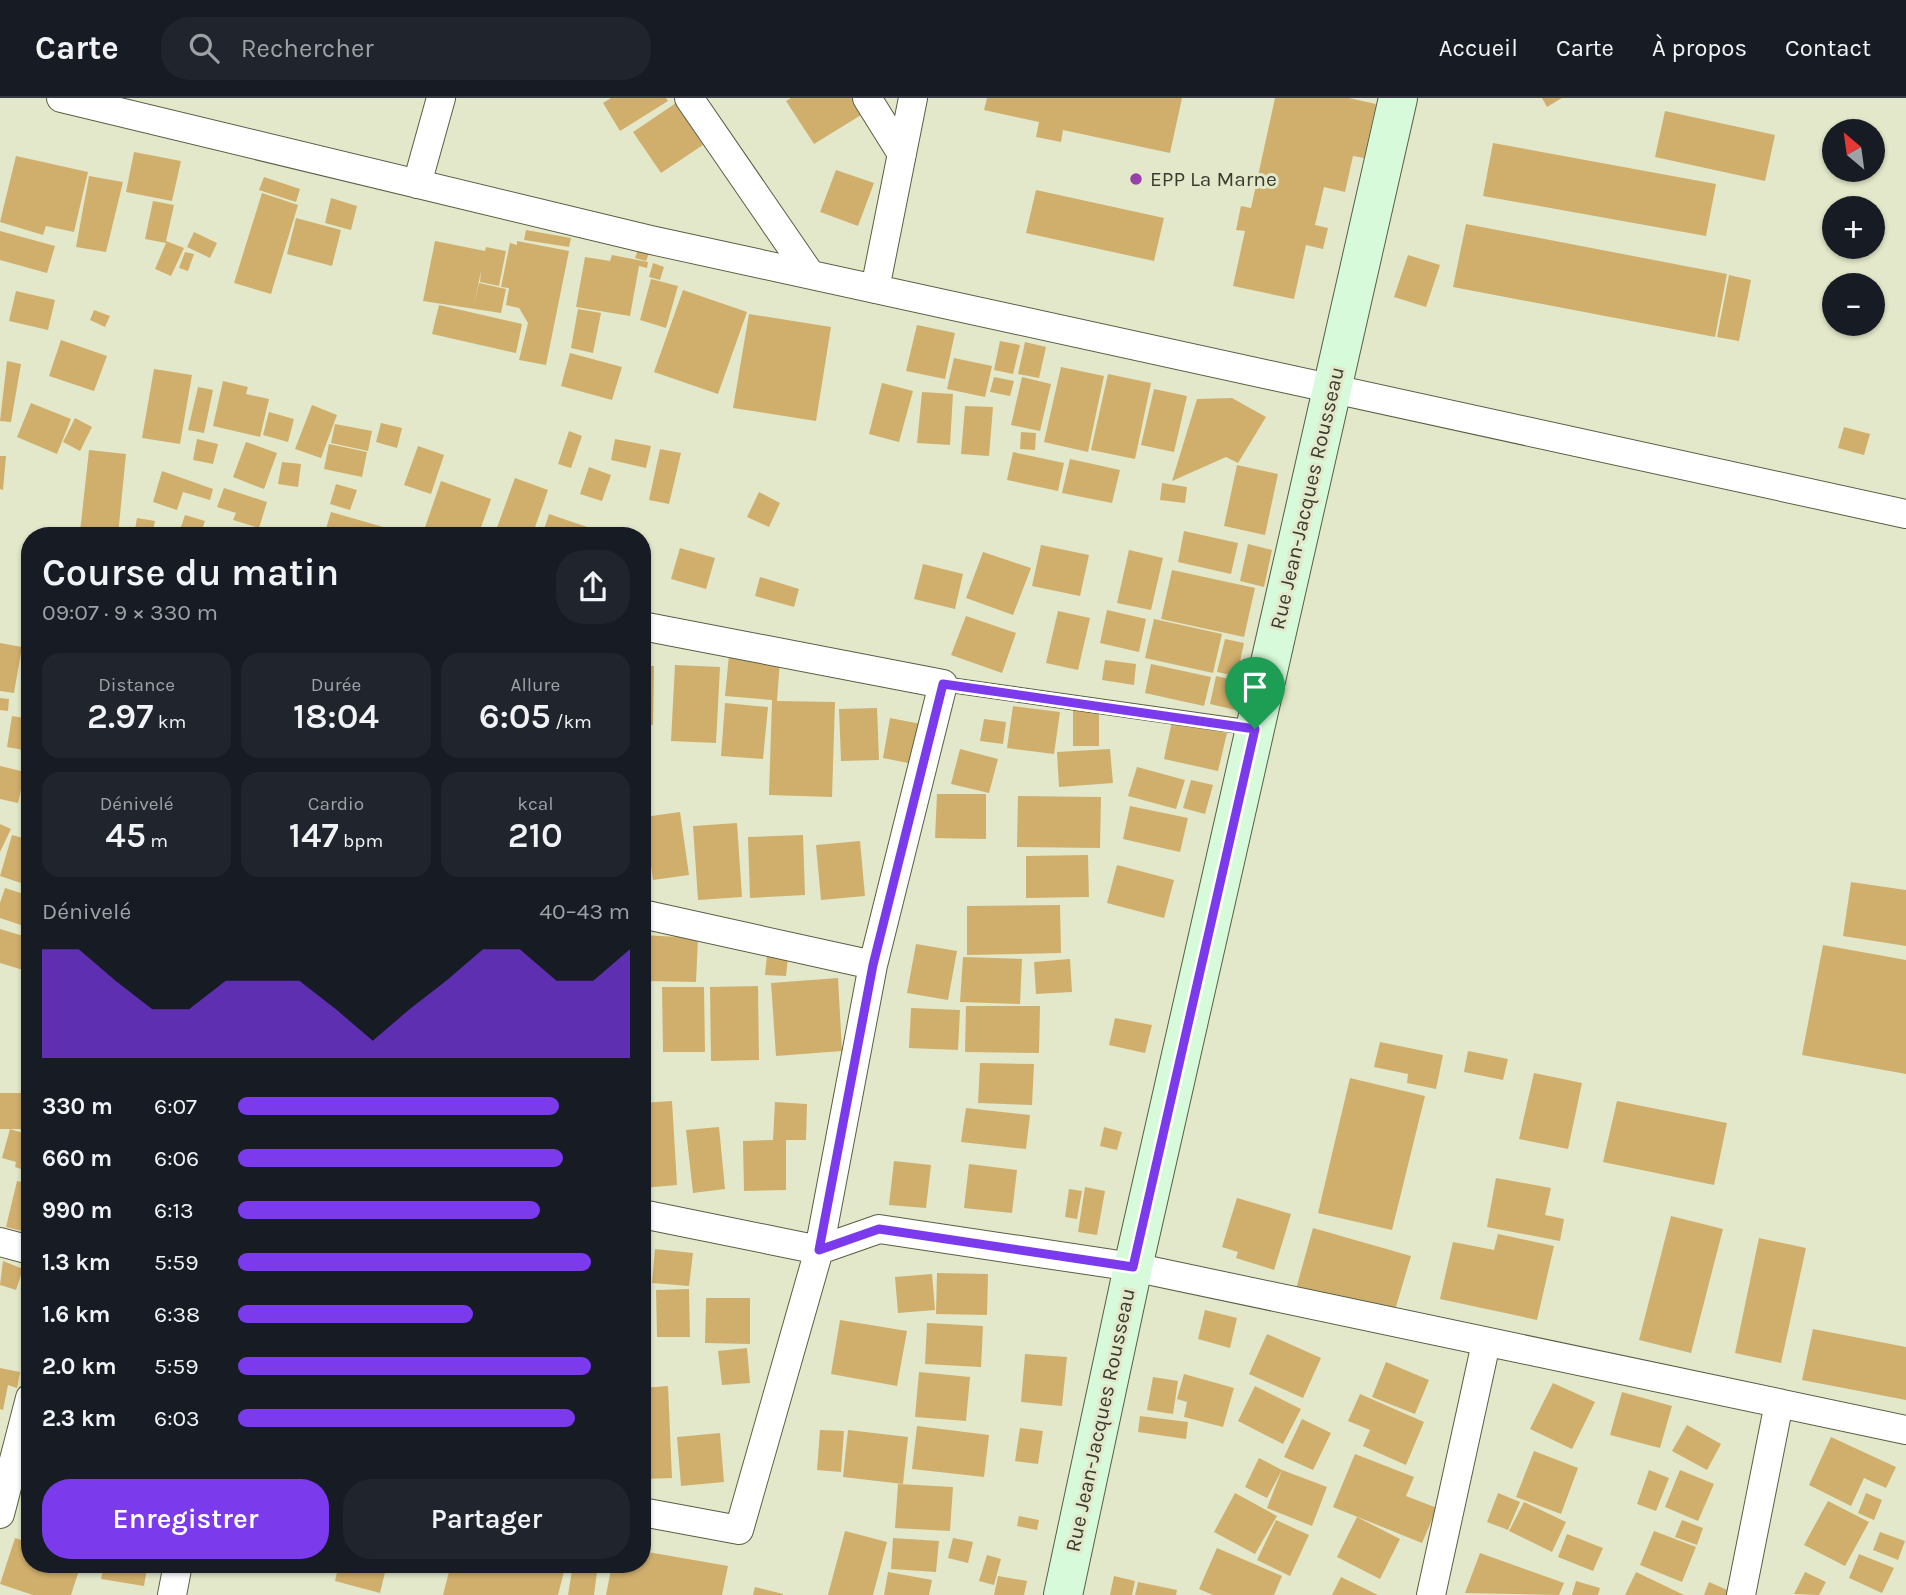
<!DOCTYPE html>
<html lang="fr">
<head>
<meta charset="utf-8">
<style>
  :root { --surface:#171b24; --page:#20242c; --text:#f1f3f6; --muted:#9ea1a6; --line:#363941; --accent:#7c3aed }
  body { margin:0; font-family:Karla,sans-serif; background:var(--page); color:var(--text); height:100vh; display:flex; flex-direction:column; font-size:26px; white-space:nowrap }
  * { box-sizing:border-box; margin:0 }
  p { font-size:23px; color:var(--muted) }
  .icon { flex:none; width:38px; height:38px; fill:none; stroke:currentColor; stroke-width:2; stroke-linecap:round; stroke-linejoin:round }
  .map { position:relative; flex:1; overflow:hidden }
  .details { position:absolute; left:21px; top:429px; width:630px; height:1046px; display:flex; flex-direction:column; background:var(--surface); border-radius:28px; box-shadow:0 2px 5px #0004 }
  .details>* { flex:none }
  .needle { width:46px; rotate:331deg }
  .tools { position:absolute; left:1822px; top:21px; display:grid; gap:14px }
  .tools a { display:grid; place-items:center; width:63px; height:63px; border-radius:50%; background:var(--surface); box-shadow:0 2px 5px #0004; font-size:35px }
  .pin { position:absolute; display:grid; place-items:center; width:60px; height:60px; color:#fff; margin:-72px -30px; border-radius:50% 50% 50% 0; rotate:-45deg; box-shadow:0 0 7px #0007 }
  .pin .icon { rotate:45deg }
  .round { display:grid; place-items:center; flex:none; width:74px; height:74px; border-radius:28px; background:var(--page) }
  .summary { display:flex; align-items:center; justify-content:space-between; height:119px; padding:0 21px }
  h1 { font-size:38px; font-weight:600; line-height:52px }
  .stats { display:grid; grid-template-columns:repeat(3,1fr); gap:10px; height:119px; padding:7px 21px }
  .stats div { display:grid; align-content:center; border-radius:18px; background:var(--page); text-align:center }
  .stats b { font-size:35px; font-weight:600 }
  .stats small { font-size:19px; font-weight:400 }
  .stats p { font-size:19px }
  .chart { height:196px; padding:14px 21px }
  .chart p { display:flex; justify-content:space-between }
  .chart svg { width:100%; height:126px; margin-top:7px; fill:var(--accent); opacity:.7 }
  .button { display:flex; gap:14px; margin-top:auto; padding:14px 21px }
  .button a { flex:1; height:80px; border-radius:28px; background:var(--accent); color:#fff; font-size:28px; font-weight:600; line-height:80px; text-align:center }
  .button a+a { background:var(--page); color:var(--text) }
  ul { padding:0 21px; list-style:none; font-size:23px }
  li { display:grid; grid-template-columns:112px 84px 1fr; align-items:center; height:52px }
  li i { height:18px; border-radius:9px; background:var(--accent) }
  header { display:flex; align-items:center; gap:42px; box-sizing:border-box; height:98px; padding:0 35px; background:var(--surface); border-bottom:2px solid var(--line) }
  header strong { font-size:33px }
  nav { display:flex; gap:38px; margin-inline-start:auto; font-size:24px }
  .search { width:490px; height:63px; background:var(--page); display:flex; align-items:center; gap:18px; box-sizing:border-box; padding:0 24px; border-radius:28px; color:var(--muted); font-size:26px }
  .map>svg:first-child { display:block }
  .building { fill:#d0af6d }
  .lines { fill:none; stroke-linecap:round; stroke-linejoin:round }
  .lane-casing { stroke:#5a5e44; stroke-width:16 }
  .street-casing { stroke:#5a5e44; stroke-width:30 }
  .secondary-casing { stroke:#5a5e44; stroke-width:40 }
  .lane { stroke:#fff; stroke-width:14 }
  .street { stroke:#fff; stroke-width:28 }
  .secondary { stroke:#d7fadb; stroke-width:38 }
  .route-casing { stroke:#fff; stroke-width:14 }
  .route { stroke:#7c3aed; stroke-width:9 }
  .poi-dot { fill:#973fab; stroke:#e3e8ca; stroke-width:2.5 }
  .labels { text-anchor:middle; stroke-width:6; stroke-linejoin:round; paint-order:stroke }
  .poi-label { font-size:21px; fill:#3a3c30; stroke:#e3e8ca; text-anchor:start }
  .street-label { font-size:21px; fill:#3a3c30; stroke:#e3e8ca }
</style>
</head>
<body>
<header>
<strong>Carte</strong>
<div class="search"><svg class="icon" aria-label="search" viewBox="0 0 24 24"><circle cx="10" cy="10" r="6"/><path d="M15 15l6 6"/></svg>Rechercher</div>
<nav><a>Accueil</a><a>Carte</a><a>À propos</a><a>Contact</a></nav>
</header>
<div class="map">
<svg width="1906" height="1497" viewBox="0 0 1906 1497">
  <rect width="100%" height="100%" fill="#e3e8ca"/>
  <path class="building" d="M611 0H666L668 3 620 33 603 5Z
    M791 0H857L866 14 814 46 786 3Z
    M987 0H1182L1170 55 1063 32 1061 44 1036 39 1039 24 984 12Z
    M1275 0H1349L1376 6 1364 60 1353 58 1345 94 1324 89 1315 127 1328 130 1323 151 1306 147 1294 201 1233 188 1245 133 1236 132 1241 108 1251 110Z
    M1542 0H1562L1547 9Z
    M676 5 703 47 661 75 633 34Z
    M1665 13 1775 37 1765 83 1655 59Z
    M1493 45 1716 86 1706 138 1483 98Z
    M134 54 181 63 172 103 126 94Z
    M16 58 88 74 74 134 46 128 43 137 0 124Z
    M836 72 874 85 858 128 820 114Z
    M89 78 123 84 106 154 76 149Z
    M264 79 300 91 296 104 259 92Z
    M1036 92 1164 120 1154 163 1026 135Z
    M262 95 298 107 271 196 234 185Z
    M331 100 357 108 351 132 325 125Z
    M153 103 174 107 166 143 184 150 171 178 155 171 166 145 145 141Z
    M296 120 341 132 332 168 287 156Z
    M1466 126 1727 176 1715 239 1453 189Z
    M526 132 571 140 569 149 524 142Z
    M0 133 55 148 47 175 0 162Z
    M194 134 217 145 210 160 187 149Z
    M435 143 485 153 486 149 506 153 499 188 480 184 481 173 474 207 479 185 506 191 501 215 423 203Z
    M517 143 569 153 546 267 519 262 528 225 519 210 506 207 509 190 501 189 510 145 517 147Z
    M639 149 650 153 646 163 635 160Z
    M185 154 194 156 188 173 179 170Z
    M612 157 648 164 647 170 639 168 630 218 576 209 585 159 610 163Z
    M1408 157 1440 167 1426 209 1394 199Z
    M653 165 664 169 660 182 649 179Z
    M1729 177 1751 182 1739 243 1717 239Z
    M651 181 678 188 666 230 640 222Z
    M683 192 747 214 718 296 654 274Z
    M16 193 55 202 48 232 9 223Z
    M439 207 522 226 516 255 432 236Z
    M578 211 601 215 593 255 571 250Z
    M94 212 110 218 105 229 90 222Z
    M749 216 831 229 816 323 733 310Z
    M917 227 955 235 945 281 906 273Z
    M61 242 107 258 94 293 49 278Z
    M1000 243 1020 247 1013 276 994 272Z
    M1025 244 1046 249 1039 280 1018 276Z
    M570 255 622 269 612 302 561 288Z
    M954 260 992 268 985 299 947 291Z
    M7 263 21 266 11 324 0 323Z
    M1061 269 1104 278 1088 354 1044 344Z
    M154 271 192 277 180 346 142 340Z
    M1108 276 1151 285 1135 361 1091 352Z
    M994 279 1014 283 1010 298 990 294Z
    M1022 279 1051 286 1040 333 1011 327Z
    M223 283 248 289 246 296 269 301 260 339 213 328Z
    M882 285 913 293 899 344 869 336Z
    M198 289 213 292 204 335 188 332Z
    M1154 291 1187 298 1174 354 1141 347Z
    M922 294 953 296 950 347 917 345Z
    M1232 300 1266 319 1238 365 1226 359 1172 383 1197 301Z
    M31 305 71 321 57 356 17 339Z
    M312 307 337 317 321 360 295 351Z
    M965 308 993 309 989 358 961 356Z
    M269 314 294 321 288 344 263 337Z
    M75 320 92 329 80 353 63 344Z
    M381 325 402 330 397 350 376 344Z
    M335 326 372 333 368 353 331 345Z
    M1844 329 1870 336 1864 357 1838 350Z
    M569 333 582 338 571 370 558 366Z
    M1021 334 1036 335 1035 352 1020 351Z
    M197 341 218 346 213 366 193 362Z
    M615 341 651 348 646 370 611 362Z
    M246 344 277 355 264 391 233 379Z
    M329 346 367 354 362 379 324 371Z
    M418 348 444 357 431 396 404 387Z
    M660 351 681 355 669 406 649 402Z
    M89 352 126 356 118 437 80 434Z
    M1013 354 1064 365 1058 393 1007 382Z
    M0 358H6L3 392 0 391Z
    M1070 361 1120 372 1112 405 1062 395Z
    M282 364 301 366 298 389 278 386Z
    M1237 367 1278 376 1265 437 1224 428Z
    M589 369 611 377 602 403 580 396Z
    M162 373 213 391 210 402 183 394 177 412 153 404Z
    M515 380 548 392 532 438H494Z
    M441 383 491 401 478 438H422Z
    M1162 385 1187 389 1185 405 1160 402Z
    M336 386 357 392 350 412 330 406Z
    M224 390 267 404 259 430 233 422 236 415 217 409Z
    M759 394 780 405 769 429 747 419Z
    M331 414 411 437V438H340L325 434Z
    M549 416 599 433 598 438H542Z
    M185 417 205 423 200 438H178Z
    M137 420 155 423 152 438H134Z
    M1184 433 1238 445 1231 476 1178 464Z
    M1248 446 1272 452 1264 489 1240 483Z
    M1041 447 1089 457 1080 498 1032 488Z
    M680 450 715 460 706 491 671 481Z
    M1129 452 1163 460 1151 512 1117 505Z
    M983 454 1031 470 1013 517 966 500Z
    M923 466 963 476 955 511 914 501Z
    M1172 472 1255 490 1244 539 1161 521Z
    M760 479 799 491 794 509 755 498Z
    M1107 512 1146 521 1139 554 1100 545Z
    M1058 513 1090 520 1078 572 1046 565Z
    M966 518 1016 535 1002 575 951 557Z
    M1154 521 1222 536 1213 575 1145 560Z
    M1225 541 1244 545 1237 578 1217 574Z
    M0 545 22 549 14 595 0 593Z
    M729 557 780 562 777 603 835 604 832 699 769 697 772 602 725 598Z
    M1105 562 1136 566 1134 587 1102 582Z
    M1151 566 1211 579 1204 608 1145 595Z
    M675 567 720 569 716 645 671 643Z
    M642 568H654L653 627H642Z
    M1216 578 1242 584 1236 612 1210 606Z
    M0 600 9 601 8 613 0 612Z
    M725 605 768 609 763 661 721 658Z
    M1013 608 1060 614 1054 656 1007 650Z
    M877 610 879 662 841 663 839 611Z
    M1073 612H1099V648H1073Z
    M12 618 30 621 29 653 7 649Z
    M890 620 921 626 913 666 883 660Z
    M984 621 1006 624 1003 646 980 643Z
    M1172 623 1227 635 1218 673 1164 661Z
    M960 651 998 661 989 695 951 686Z
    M1110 651 1113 685 1059 689 1057 654Z
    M0 668 25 674 18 705 0 701Z
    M1137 669 1185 682 1176 711 1128 698Z
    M29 679 30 680V706L23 704Z
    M1191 682 1213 687 1205 716 1183 710Z
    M937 696H986V741L935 740Z
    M1018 698 1101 699 1100 750 1017 749Z
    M1130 708 1188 720 1180 754 1123 741Z
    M680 714 689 777 653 782 644 719Z
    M737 725 742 799 698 802 693 728Z
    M0 726 11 731 0 754Z
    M12 737 30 742V788L0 778Z
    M803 737 805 797 750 800 748 739Z
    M860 743 865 798 821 802 816 747Z
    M1088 757 1089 799 1026 800V758Z
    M1117 767 1174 782 1164 820 1107 805Z
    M1851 784 1906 792V848L1843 838Z
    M5 790 30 798V830L0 820V805Z
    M1060 807 1061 855 967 857V808Z
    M0 831 30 840V874L0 865Z
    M642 837 698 840 696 884 646 883 644 912Z
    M916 846 957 853 948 902 907 895Z
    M1823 847 1906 862V976L1802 957Z
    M767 857 788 859 786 878 765 877Z
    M963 859 1022 861 1020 906 960 904Z
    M1070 861 1072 894 1036 896 1034 864Z
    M838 880 842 953 776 958 771 885Z
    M758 888 759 962 711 963 710 889Z
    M662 889H704L705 954H663Z
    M966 908H1040L1039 955 965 954Z
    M911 910 960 912 958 952 909 950Z
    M1115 920 1152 927 1145 955 1109 947Z
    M1380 944 1443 957 1436 991 1407 985 1408 976 1374 969Z
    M1468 953 1508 961 1503 982 1464 974Z
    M980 965 1034 966 1032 1007 978 1005Z
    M1534 975 1582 985 1568 1051 1519 1041Z
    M1350 980 1425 998 1392 1132 1318 1115Z
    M0 995H22L21 1031H0Z
    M672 1003 677 1087 642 1090V1005Z
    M1617 1003 1727 1025 1714 1087 1603 1064Z
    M775 1004 807 1006 806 1042H786V1092L744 1093 743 1043 773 1042Z
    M966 1010 1030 1017 1026 1051 961 1044Z
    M719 1029 725 1091 693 1095 686 1032Z
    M1104 1029 1122 1034 1117 1052 1100 1048Z
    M10 1031 30 1037 21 1071 15 1069 16 1064 2 1060Z
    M894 1063 931 1067 926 1110 889 1107Z
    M969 1066 1017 1072 1012 1115 964 1110Z
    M1496 1080 1551 1090 1545 1117 1564 1121 1560 1143 1487 1129Z
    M17 1083 30 1086V1135L6 1129Z
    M1085 1089 1105 1093 1097 1137 1078 1134Z
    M1069 1091 1082 1093 1077 1121 1065 1119Z
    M1237 1100 1291 1116 1274 1172 1236 1160 1238 1154 1222 1149Z
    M1671 1118 1723 1131 1691 1255 1639 1242Z
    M1313 1130 1411 1158 1393 1219 1296 1191Z
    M1498 1136 1554 1148 1537 1222 1440 1201 1453 1144 1494 1152Z
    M1759 1140 1806 1150 1781 1265 1735 1255Z
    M655 1151 693 1155 689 1188 652 1185Z
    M3 1163 23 1171 16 1192 0 1187Z
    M937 1175 988 1176 987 1217 936 1216Z
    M932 1176 935 1212 898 1215 895 1179Z
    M689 1191 690 1239H657L656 1192Z
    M706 1200H750V1246L705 1245Z
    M1205 1212 1237 1220 1230 1250 1198 1241Z
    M840 1222 907 1233 897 1288 831 1276Z
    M927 1225 983 1228 981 1269 925 1266Z
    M1813 1231 1906 1249V1302L1802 1282Z
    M1267 1236 1321 1260 1303 1300 1249 1276Z
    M747 1250 750 1285 722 1287 718 1253Z
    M1025 1256 1067 1259 1062 1308 1021 1304Z
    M1386 1264 1429 1282 1415 1316 1372 1299Z
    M0 1270 20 1274 17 1290 8 1287 3 1312 0 1311Z
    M919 1274 970 1279 966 1323 915 1319Z
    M1184 1276 1234 1290 1223 1329 1184 1319 1187 1304 1177 1301Z
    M1153 1279 1178 1283 1173 1316 1147 1312Z
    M1553 1285 1595 1304 1572 1351 1530 1331Z
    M668 1288 672 1380 642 1381V1290Z
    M1255 1288 1301 1311 1283 1346 1238 1323Z
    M1622 1294 1672 1308 1660 1350 1610 1337Z
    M1360 1296 1424 1324 1406 1367 1363 1348 1370 1332 1348 1323Z
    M1140 1318 1188 1324 1186 1341 1138 1334Z
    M1302 1321 1331 1335 1313 1372 1284 1359Z
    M1687 1327 1721 1346 1707 1372 1672 1353Z
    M917 1328 989 1337 984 1379 912 1371Z
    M1020 1330 1043 1333 1038 1366 1015 1363Z
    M820 1332 844 1333 841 1374 817 1372Z
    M848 1332 908 1339 903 1386 843 1379Z
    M720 1335 724 1384 681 1388 677 1339Z
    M1831 1339 1896 1369 1886 1390 1864 1380 1851 1408 1809 1387Z
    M1534 1353 1578 1370 1561 1416 1516 1399Z
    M1355 1356 1414 1379 1406 1398 1437 1410 1422 1445 1333 1409Z
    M30 1357V1389L19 1385Z
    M1259 1360 1282 1372 1267 1400 1245 1389Z
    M1282 1372 1327 1389 1312 1428 1267 1410Z
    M1649 1372 1669 1380 1656 1413 1637 1406Z
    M1680 1372 1714 1386 1698 1423 1665 1409Z
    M898 1386 953 1389 950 1433 895 1430Z
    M1235 1395 1277 1418 1255 1456 1214 1434Z
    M1498 1395 1520 1404 1508 1432 1487 1424Z
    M1866 1395 1882 1402 1874 1422 1858 1415Z
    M1828 1403 1869 1424 1845 1468 1804 1447Z
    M1524 1404 1566 1424 1552 1454 1509 1433Z
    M1019 1418 1039 1422 1037 1432 1017 1428Z
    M1357 1419 1400 1441 1380 1481 1337 1459Z
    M1276 1422 1309 1437 1290 1478 1257 1462Z
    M1682 1422 1703 1430 1697 1447 1675 1439Z
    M845 1433 887 1444 873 1497H828Z
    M1654 1433 1696 1449 1682 1484 1640 1467Z
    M1880 1434 1905 1443 1898 1462 1873 1452Z
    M1567 1436 1603 1450 1593 1473 1558 1459Z
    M15 1440 30 1445V1466H81L71 1497H33L0 1486Z
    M893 1440 939 1443 936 1474 891 1471Z
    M953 1440 973 1444 968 1465 948 1460Z
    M1217 1450 1282 1478 1274 1497H1213L1199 1491Z
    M642 1453 728 1468 722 1497H606L612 1466H642Z
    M1480 1455 1564 1485 1559 1497 1465 1495Z
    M1859 1456 1894 1470 1882 1495 1849 1480Z
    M987 1457 1001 1461 994 1487 979 1483Z
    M104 1466 147 1470 144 1488 101 1481Z
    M339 1466H387L380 1495 335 1483Z
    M451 1466H566L558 1497H443Z
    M573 1466H598L594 1497H568Z
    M888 1474 932 1482 929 1497H884Z
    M1636 1474 1684 1497H1625Z
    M1805 1474 1826 1484 1819 1497 1794 1496Z
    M998 1478 1027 1483 1024 1497H994Z
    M1114 1478 1135 1483 1132 1497H1110Z
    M1341 1479 1378 1497H1332Z
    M1576 1483 1600 1490 1598 1497H1572Z
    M1138 1484 1177 1492 1176 1497H1135Z
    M1709 1484 1732 1494 1731 1497H1704Z
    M755 1489 783 1496V1497H753Z"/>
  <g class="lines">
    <defs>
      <path id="lane" d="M943 586 1253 630"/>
      <path id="street" d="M61 0 651 142 1906 416
        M689 0 810 176
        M867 0 902 56
        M417 86 441 0
        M875 191 913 0
        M642 528 943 586 873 867 819 1152 739 1432 642 1414
        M642 816 873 867
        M642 1116 819 1152 879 1131 1133 1169 1906 1332
        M0 1144 30 1152
        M0 1416 30 1300
        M172 1497 178 1466
        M1431 1497 1486 1245
        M1741 1497 1779 1305"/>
      <path id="secondary" d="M1063 1497 1133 1169 1398 0"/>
    </defs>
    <use href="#lane" class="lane-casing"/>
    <use href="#street" class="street-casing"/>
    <use href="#secondary" class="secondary-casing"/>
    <use href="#lane" class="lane"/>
    <use href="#street" class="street"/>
    <use href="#secondary" class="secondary"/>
  </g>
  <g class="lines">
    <defs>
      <path id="route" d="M943 586 1255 631 1133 1169 879 1131 819 1152 873 867Z"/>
    </defs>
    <use href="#route" class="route-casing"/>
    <use href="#route" class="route"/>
  </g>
  <circle class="poi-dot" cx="1136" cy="81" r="7"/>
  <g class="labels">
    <g class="poi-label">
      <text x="1150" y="88">EPP La Marne</text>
    </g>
    <g class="street-label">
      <text transform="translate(1307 400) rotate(-77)" y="7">Rue Jean-Jacques Rousseau</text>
      <text transform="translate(1100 1322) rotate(-78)" y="7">Rue Jean-Jacques Rousseau</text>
    </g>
  </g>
</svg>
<div class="tools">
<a><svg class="needle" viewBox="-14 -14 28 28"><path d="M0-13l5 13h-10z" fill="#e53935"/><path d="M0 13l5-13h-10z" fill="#9ea1a6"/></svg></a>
<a>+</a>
<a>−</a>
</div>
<div class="pin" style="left:1255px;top:631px;background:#1e9e55"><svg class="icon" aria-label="arrive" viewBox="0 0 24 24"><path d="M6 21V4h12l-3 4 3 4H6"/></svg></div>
<section class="details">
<div class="summary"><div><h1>Course du matin</h1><p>09:07 · 9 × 330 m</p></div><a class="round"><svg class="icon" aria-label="share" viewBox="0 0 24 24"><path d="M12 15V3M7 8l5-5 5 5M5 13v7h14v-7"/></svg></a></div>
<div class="stats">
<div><p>Distance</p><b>2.97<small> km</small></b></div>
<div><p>Durée</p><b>18:04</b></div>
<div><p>Allure</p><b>6:05<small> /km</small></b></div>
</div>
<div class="stats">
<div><p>Dénivelé</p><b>45<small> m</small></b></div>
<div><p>Cardio</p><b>147<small> bpm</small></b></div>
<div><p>kcal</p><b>210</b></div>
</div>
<div class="chart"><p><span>Dénivelé</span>40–43 m</p>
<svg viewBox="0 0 160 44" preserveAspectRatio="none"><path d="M0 44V6L10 6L20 17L30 27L40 27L50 17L60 17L70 17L80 27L90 38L100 27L110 17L120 6L130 6L140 17L150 17L160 6V44z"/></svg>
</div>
<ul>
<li><b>330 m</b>6:07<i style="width:82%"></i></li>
<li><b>660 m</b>6:06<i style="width:83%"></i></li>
<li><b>990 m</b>6:13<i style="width:77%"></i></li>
<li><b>1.3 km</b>5:59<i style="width:90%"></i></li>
<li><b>1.6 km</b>6:38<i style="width:60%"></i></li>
<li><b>2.0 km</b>5:59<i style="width:90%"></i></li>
<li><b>2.3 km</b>6:03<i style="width:86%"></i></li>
</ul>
<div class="button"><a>Enregistrer</a><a>Partager</a></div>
</section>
</div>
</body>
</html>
